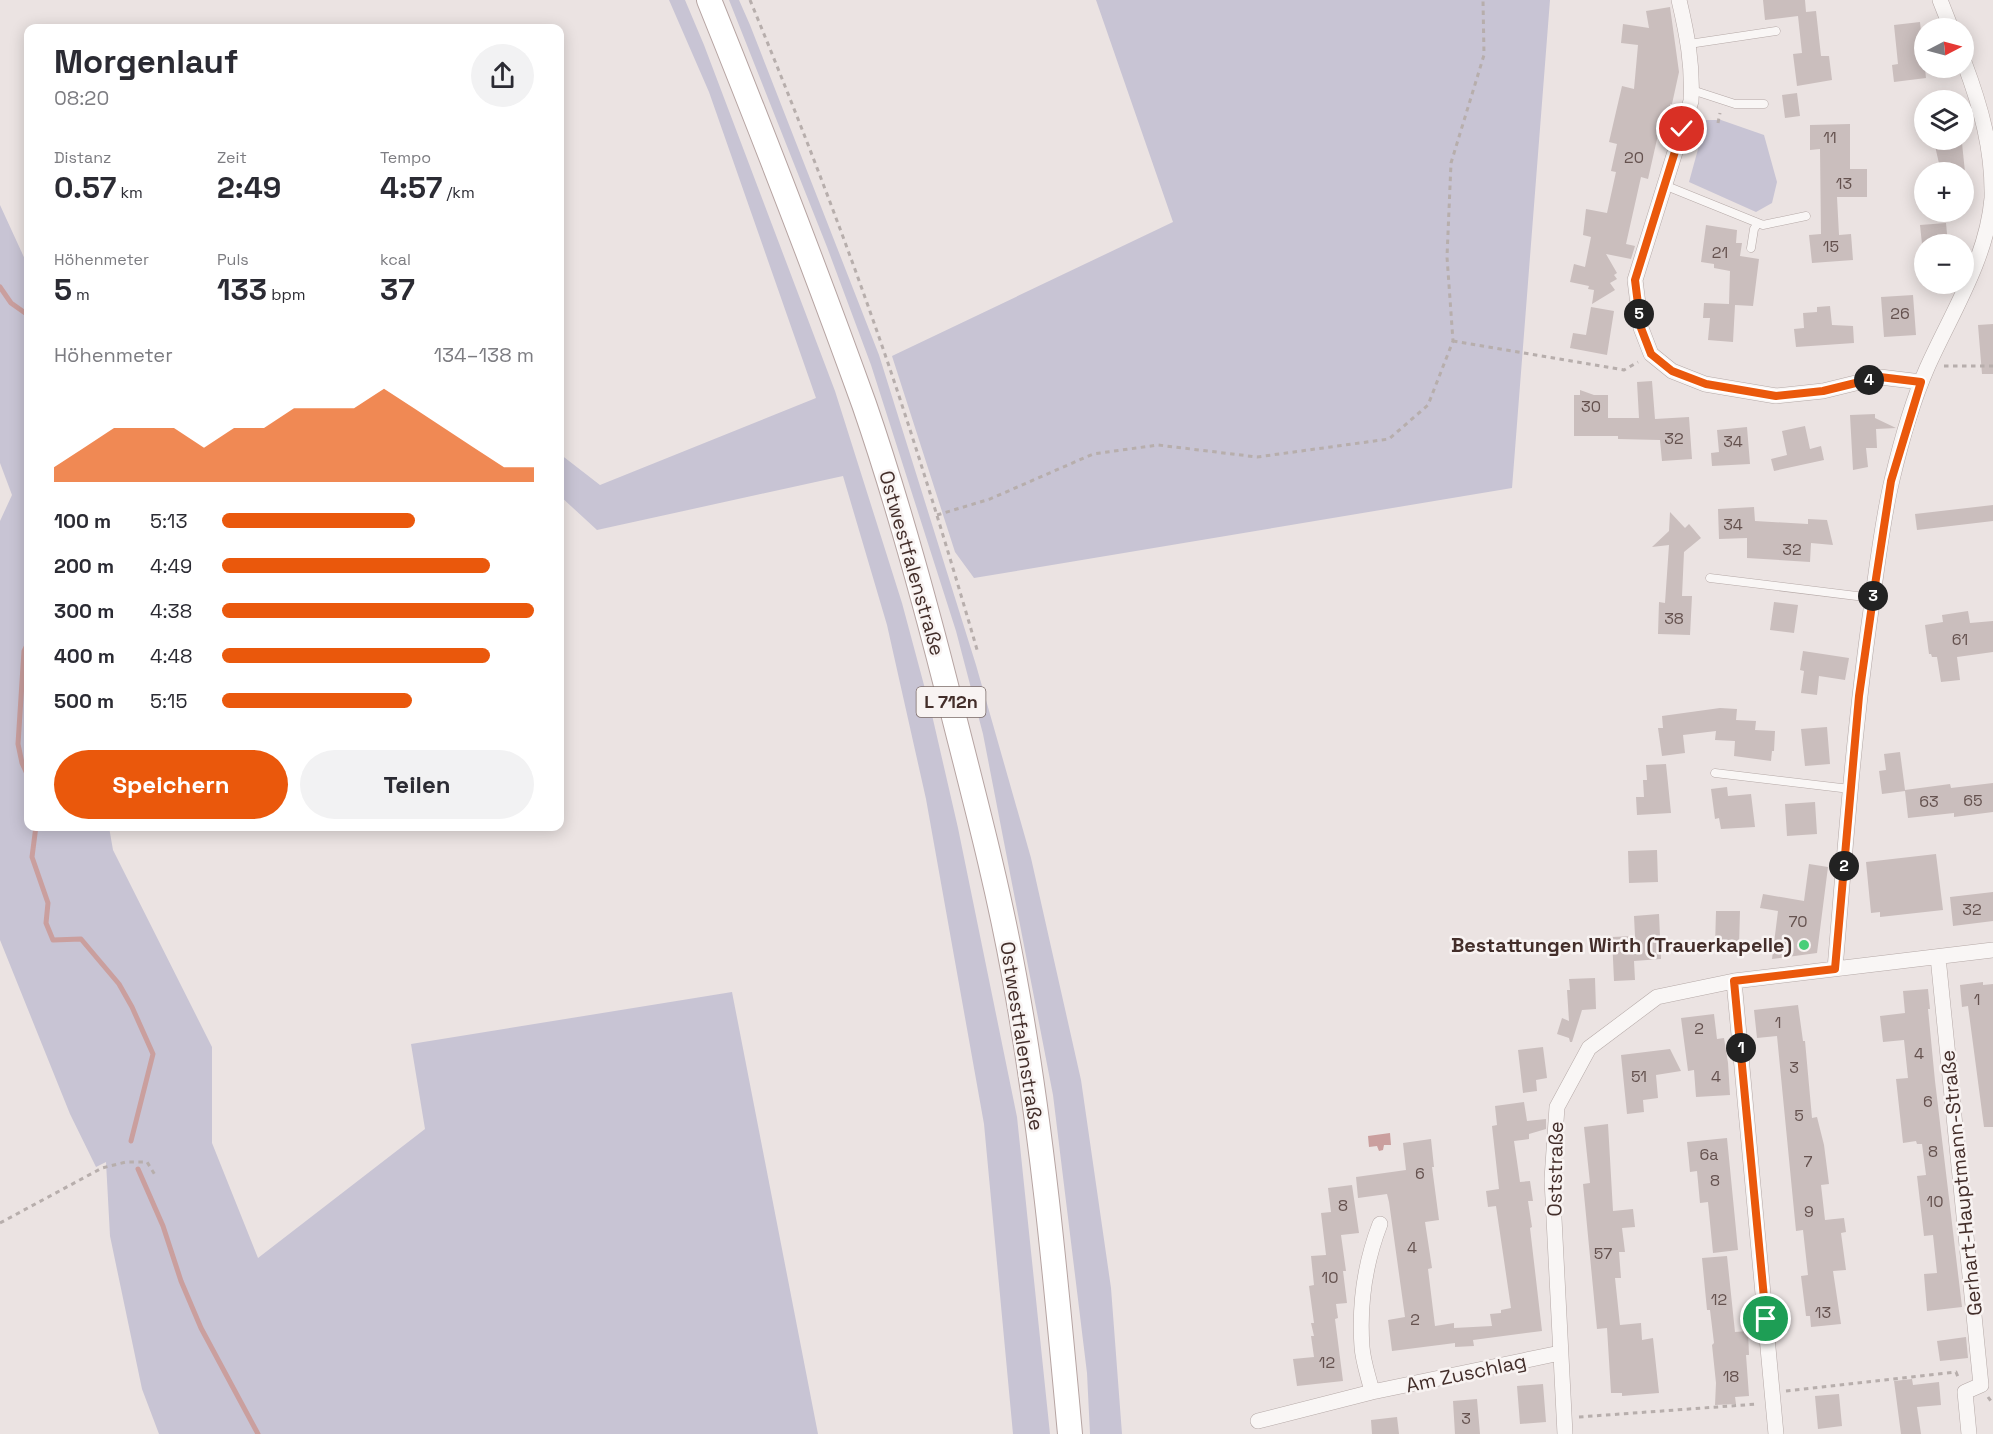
<!DOCTYPE html>
<html lang="de">
<head>
<meta charset="utf-8">
<style>
  :root { --surface:#fff; --page:#f2f2f3; --text:#2b2b33; --muted:#7c7c81; --accent:#ea580c }
  body { margin:0; font-family:"Space Grotesk",sans-serif; background:var(--page); color:var(--text); height:100vh; display:flex; flex-direction:column; font-size:22px; white-space:nowrap }
  * { box-sizing:border-box; margin:0 }
  p { font-size:20px; color:var(--muted) }
  .icon { flex:none; width:33px; height:33px; fill:none; stroke:currentColor; stroke-width:2; stroke-linecap:round; stroke-linejoin:round }
  .map { position:relative; flex:1; overflow:hidden }
  .drawer { position:absolute; left:24px; top:24px; width:540px; height:807px; display:flex; flex-direction:column; background:var(--surface); border-radius:12px; box-shadow:0 3px 15px #0003 }
  .drawer>* { flex:none }
  .needle { width:39px; rotate:84deg }
  .controls { position:absolute; left:1914px; top:18px; display:grid; gap:12px }
  .controls a { display:grid; place-items:center; width:60px; height:60px; border-radius:50%; background:var(--surface); box-shadow:0 3px 15px #0003; font-size:30px }
  .pin { position:absolute; display:grid; place-items:center; width:51px; height:51px; color:#fff; margin:-26px; border:3px solid #fff; border-radius:50%; box-shadow:0 2px 6px #0007 }
  .km { position:absolute; width:30px; height:30px; margin:-15px; border-radius:50%; background:#222; color:#fff; font-size:16px; line-height:30px; text-align:center }
  .round { display:grid; place-items:center; flex:none; width:63px; height:63px; border-radius:32px; background:var(--page) }
  .headline { display:flex; align-items:center; justify-content:space-between; height:102px; padding:0 30px }
  h1 { font-size:33px; font-weight:600; line-height:45px }
  .figures { display:grid; grid-template-columns:repeat(3,1fr); gap:9px; height:102px; padding:6px 30px }
  .figures div { display:grid; align-content:center }
  .figures b { font-size:30px; font-weight:600 }
  .figures small { font-size:16px; font-weight:400 }
  .figures p { font-size:16px }
  .chart { height:168px; padding:12px 30px }
  .chart p { display:flex; justify-content:space-between }
  .chart svg { width:100%; height:108px; margin-top:6px; fill:var(--accent); opacity:.7 }
  .primary-button { display:flex; gap:12px; margin-top:auto; padding:12px 30px }
  .primary-button a { flex:1; height:69px; border-radius:36px; background:var(--accent); color:#fff; font-size:24px; font-weight:600; line-height:69px; text-align:center }
  .primary-button a+a { background:var(--page); color:var(--text) }
  ul { padding:0 30px; list-style:none; font-size:20px }
  li { display:grid; grid-template-columns:96px 72px 1fr; align-items:center; height:45px }
  li i { height:15px; border-radius:8px; background:var(--accent) }
  .map>svg:first-child { display:block }
  .green { fill:#c8c4d4 }
  .water { fill:#ca9f9e }
  .lines { fill:none; stroke-linecap:round; stroke-linejoin:round }
  .stream { stroke:#ca9f9e; stroke-width:5 }
  .building { fill:#cabebd }
  .service-casing { stroke:#b5a9a7; stroke-width:9 }
  .minor-casing { stroke:#b5a9a7; stroke-width:16 }
  .primary-casing { stroke:#b6a4a2; stroke-width:26 }
  .path { stroke:#b7aeac; stroke-width:3; stroke-dasharray:4.5 4.5; stroke-linecap:butt }
  .service { stroke:#f9f6f5; stroke-width:8 }
  .minor { stroke:#f9f6f5; stroke-width:15 }
  .primary { stroke:#fff; stroke-width:24 }
  .route-casing { stroke:#fff; stroke-width:12 }
  .route { stroke:#ea580c; stroke-width:8 }
  .poi-dot { fill:#49ce78; stroke:#f8f3f2; stroke-width:2 }
  .labels { text-anchor:middle; stroke-width:5; stroke-linejoin:round; paint-order:stroke }
  .number-label { font-size:16px; fill:#65524f }
  .shield { fill:#f8f3f2; stroke:#796966; stroke-width:1.5 }
  .shield-label { font-size:18px; font-weight:bold; fill:#432e2a }
  .street-label { font-size:20px; fill:#432e2a; stroke:#f8f3f2 }
  .poi-label { font-size:20px; font-weight:bold; fill:#432e2a; stroke:#f8f3f2; text-anchor:end }
</style>
</head>
<body>
<div class="map">
<svg width="1993" height="1434" viewBox="0 0 1993 1434">
  <rect width="100%" height="100%" fill="#ebe3e2"/>
  <path class="green" d="M669 0H685L704 45 835 391 902 603 932 715 958 828 1017 1117 1050 1434H1013L984 1124 926 799 887 625 843 476 597 530 560 496V454L600 485 816 398 709 92Z
    M729 0H739L750 25 879 355 976 665 1031 858 1081 1080 1111 1288 1122 1434H1090L1087 1373 1053 1095 983 734 956 631 871 365 827 247Z
    M1096 0H1550L1512 488 974 578 955 552 892 356 1173 222Z
    M1706 120H1721L1764 135 1777 182 1772 203 1756 212 1689 182Z
    M0 205 28 266V826L109 827 113 850 212 1047V1143L258 1258 425 1129 411 1044 732 992 818 1434H159L142 1389 110 1236 106 1162 96 1167 70 1114 0 940V521L12 495 0 463Z"/>
  <path class="water" d="M1390 1133 1391 1145H1384L1383 1150 1379 1151 1377 1146 1369 1147 1368 1136Z"/>
  <g class="lines">
    <path class="stream" d="M0 287 11 303 28 315
      M28 643 24 651 18 744 22 763 28 776
      M36 826 32 857 48 903 46 923 53 940 81 939 119 984 132 1007 153 1054 131 1141
      M138 1169 163 1226 181 1281 201 1328 258 1434"/>
  </g>
  <path class="building" d="M1763 0H1805L1806 12 1816 11 1821 56H1829L1832 80 1797 86 1793 54 1802 53 1798 16 1765 20Z
    M1670 7 1679 72 1672 104H1670L1672 117 1669 128 1660 126 1648 179 1641 177 1626 244 1635 246 1631 259 1606 254 1617 273 1614 275 1617 279 1610 283 1615 290 1592 304 1594 290 1588 289 1589 286 1570 282 1574 264 1585 267 1591 237 1583 235 1586 209 1607 213 1616 172 1611 171 1617 144 1609 142 1622 86 1634 89 1638 45 1621 43 1623 24 1649 28 1646 11Z
    M1920 22 1926 78 1894 82 1892 65 1898 64 1894 25Z
    M1797 93 1800 116 1785 118 1782 95Z
    M1850 124V169H1867V197H1837L1839 235 1851 234 1853 260 1812 263 1809 235 1821 234 1820 149 1810 150V125Z
    M1962 143 1965 172H1941L1935 146Z
    M1946 223 1948 244H1922L1920 225Z
    M1706 225 1737 230 1736 243H1742L1740 256 1759 259 1753 306 1735 305 1733 342 1708 340 1710 318H1703L1704 303 1729 304 1730 271 1714 268V264L1701 262Z
    M1913 295 1916 335 1884 337 1881 297Z
    M1830 306 1832 325 1853 326 1854 343 1796 347 1794 329 1804 328 1803 313 1817 312V307Z
    M1591 307 1614 311 1607 355 1570 348 1573 333 1586 335Z
    M1993 324V374H1982L1978 325Z
    M1652 381 1655 419 1689 417 1692 459 1662 461 1660 440 1618 439V436H1574V395H1580V390L1594 395H1608V418H1639L1637 382Z
    M1875 414V418L1896 428 1876 429 1877 448H1866L1868 467 1853 470 1850 415Z
    M1805 426 1810 449 1821 446 1824 460 1774 471 1771 459 1787 455 1782 431Z
    M1747 427 1750 464 1712 466 1711 453 1719 452 1717 430Z
    M1993 505V521L1917 530 1915 514Z
    M1754 507 1755 521 1808 524V519L1827 520 1833 545 1811 543 1810 562 1747 558V538L1719 539 1718 509Z
    M1670 512 1685 528 1689 524 1701 538 1684 552 1682 596H1692L1690 635 1658 634 1659 602 1665 603 1669 545 1652 547 1669 531Z
    M1774 602 1798 605 1794 633 1770 630Z
    M1968 611 1970 623 1993 621V652L1957 657 1960 680 1941 682 1937 657H1932L1931 654H1929L1925 625 1943 622 1942 615Z
    M1803 651 1849 658 1845 680 1819 676 1817 695 1801 693 1804 671 1800 670Z
    M1720 708 1737 709 1736 720 1756 721 1755 730 1775 731 1774 751H1772L1771 761 1734 756 1735 741 1715 740 1716 731 1683 735 1685 753 1662 756 1658 728H1663L1662 716Z
    M1827 727 1830 764 1805 766 1801 729Z
    M1900 752 1905 790 1950 784 1951 788 1993 783V812L1954 817V813L1908 818 1905 791 1882 794 1879 771 1886 770 1884 754Z
    M1666 764 1671 813 1637 815 1636 797H1644L1643 780H1647L1646 765Z
    M1727 787 1728 796 1751 794 1755 827 1721 829 1719 818 1715 819 1711 789Z
    M1815 802 1817 834 1787 836 1785 804Z
    M1657 850 1658 882 1629 883 1628 851Z
    M1936 854 1943 910 1880 917V912L1871 913 1866 862Z
    M1809 864 1828 867 1817 953 1772 959 1778 911 1760 908 1763 894 1804 901Z
    M1993 892V921L1953 926 1950 897Z
    M1716 911H1740L1739 947 1715 946Z
    M1659 914 1661 959 1634 961 1635 980 1614 981 1612 937 1635 936 1634 916Z
    M1595 978 1596 1009 1582 1010 1572 1042H1570L1569 1038 1557 1034 1562 1018 1569 1021 1567 990H1570L1569 979Z
    M1983 982V985L1993 984V1127H1984L1968 1006 1962 1007 1960 985Z
    M1928 989 1930 1009H1928L1935 1081 1962 1307 1927 1311 1924 1274 1937 1273 1933 1235 1924 1236 1917 1176 1926 1175 1922 1144H1917L1916 1141 1903 1143 1896 1079 1908 1078 1904 1040 1883 1042 1880 1016 1905 1013 1903 991Z
    M1798 1005 1803 1041H1805L1812 1118 1817 1117 1824 1145 1829 1184 1821 1185 1825 1220 1844 1218 1846 1232 1841 1233 1846 1270 1833 1271 1841 1324 1811 1327 1810 1316H1806L1801 1276 1808 1275 1803 1230 1796 1231 1777 1036 1757 1038 1754 1010Z
    M1714 1014 1717 1039 1724 1038 1728 1063 1730 1095 1696 1097 1694 1070 1688 1071 1681 1018Z
    M1543 1047 1547 1078 1536 1080 1537 1091 1523 1093 1518 1050Z
    M1670 1049 1681 1071 1656 1075 1658 1098 1643 1100 1644 1112 1627 1114 1621 1055Z
    M1524 1102 1527 1121 1546 1119V1129L1529 1134V1139L1514 1141 1520 1182 1530 1181 1533 1201H1528L1532 1227 1530 1228 1542 1331 1473 1340 1474 1346 1455 1347V1343L1392 1351 1388 1320 1405 1317 1389 1202 1387 1194 1358 1198 1356 1177 1406 1170 1403 1143 1431 1139 1434 1167H1432L1439 1220 1425 1222 1432 1268 1428 1269 1435 1326 1454 1323V1328L1492 1326 1490 1314 1501 1313V1310L1511 1308 1496 1206 1488 1207 1486 1191 1499 1189 1492 1126 1497 1125 1495 1106Z
    M1608 1124 1613 1211 1633 1209 1635 1227 1622 1228 1625 1252H1619L1621 1278H1615L1620 1325 1641 1323 1642 1340 1653 1338 1659 1393 1622 1396V1393H1611L1607 1328 1597 1329 1583 1184 1590 1183 1584 1127Z
    M1727 1138 1738 1250 1713 1253 1708 1202 1700 1203 1697 1171 1690 1172 1687 1142Z
    M1352 1185 1359 1233 1341 1235 1346 1271H1343L1347 1303 1336 1304 1338 1318 1335 1319 1343 1381 1297 1386 1293 1359 1314 1357 1311 1336H1314L1311 1323H1314L1309 1286 1314 1285 1311 1256 1326 1255 1321 1213 1331 1212 1328 1188Z
    M1727 1256 1735 1332 1748 1331 1749 1355H1746L1749 1396 1735 1397 1736 1404 1715 1405 1716 1383 1712 1345 1714 1343 1710 1310H1707L1702 1258Z
    M1966 1337 1968 1358 1940 1361 1937 1341Z
    M1912 1379 1913 1385 1939 1382 1941 1405 1917 1407 1921 1434H1901L1894 1381Z
    M1543 1384 1546 1422 1520 1424 1517 1386Z
    M1839 1394 1842 1426 1818 1429 1815 1396Z
    M1477 1399 1480 1434H1455L1453 1401Z
    M1397 1417 1399 1434H1372L1371 1420Z"/>
  <g class="lines">
    <defs>
      <path id="service" d="M1689 44 1776 31
        M1692 90 1735 104H1764
        M1664 185 1763 225 1806 216
        M1751 248 1754 229 1758 223
        M1710 578 1873 598
        M1715 773 1850 789"/>
      <path id="minor" d="M1679 0C1687 34 1693 65 1691 101L1635 280 1641 328 1651 354 1672 371 1705 384 1776 396 1823 391 1880 377 1921 382
        M1940 0 1951 28
        M1938 957 1981 1385 1965 1392 1969 1434
        M1835 969C1845 849 1854 729 1871 610 1877 568 1882 522 1892 480 1900 446 1913 400 1927 368 1951 314 1987 259 1992 198 1993 150 1981 107 1964 62
        M1734 981 1776 1434
        M1380 1224C1365 1263 1359 1305 1362 1347 1363 1362 1369 1378 1372 1392L1560 1353
        M1258 1421 1372 1392
        M1565 1434 1552 1179 1557 1107 1589 1048 1657 997 1734 981 1993 950"/>
      <path id="primary" d="M709 0C763 134 815 268 864 404 899 505 927 609 953 713 975 800 998 886 1014 975 1042 1126 1056 1281 1070 1434"/>
    </defs>
    <use href="#service" class="service-casing"/>
    <use href="#minor" class="minor-casing"/>
    <use href="#primary" class="primary-casing"/>
    <path class="path" d="M750 0C800 121 847 243 889 366 921 461 950 557 978 653
      M1718 123 1720 113
      M1453 341 1624 370 1638 362
      M1944 366H1993
      M937 515 990 499 1093 454 1158 445 1257 457 1389 439 1428 405 1453 341 1447 257 1451 163 1484 55 1483 0
      M0 1223 102 1168 126 1162H147L155 1175
      M1786 1391 1956 1372 1958 1377
      M1988 1397 1993 1404
      M1579 1417 1758 1404"/>
    <use href="#service" class="service"/>
    <use href="#minor" class="minor"/>
    <use href="#primary" class="primary"/>
  </g>
  <g class="lines">
    <defs>
      <path id="route" d="M1682 129 1635 280 1641 328 1651 354 1672 371 1706 384 1776 396 1823 391 1880 377 1921 382 1891 481 1873 598 1859 696 1835 969 1734 981 1766 1319"/>
    </defs>
    <use href="#route" class="route-casing"/>
    <use href="#route" class="route"/>
  </g>
  <circle class="poi-dot" cx="1804" cy="945" r="6"/>
  <g class="labels">
    <g class="number-label">
      <text x="1830" y="143">11</text>
      <text x="1634" y="163">20</text>
      <text x="1844" y="189">13</text>
      <text x="1831" y="252">15</text>
      <text x="1720" y="258">21</text>
      <text x="1900" y="319">26</text>
      <text x="1591" y="412">30</text>
      <text x="1674" y="444">32</text>
      <text x="1733" y="447">34</text>
      <text x="1733" y="530">34</text>
      <text x="1792" y="555">32</text>
      <text x="1674" y="624">38</text>
      <text x="1960" y="645">61</text>
      <text x="1973" y="806">65</text>
      <text x="1929" y="807">63</text>
      <text x="1972" y="915">32</text>
      <text x="1798" y="927">70</text>
      <text x="1977" y="1005">1</text>
      <text x="1778" y="1028">1</text>
      <text x="1699" y="1034">2</text>
      <text x="1919" y="1059">4</text>
      <text x="1794" y="1073">3</text>
      <text x="1639" y="1082">51</text>
      <text x="1716" y="1082">4</text>
      <text x="1928" y="1107">6</text>
      <text x="1799" y="1121">5</text>
      <text x="1933" y="1157">8</text>
      <text x="1709" y="1160">6a</text>
      <text x="1808" y="1167">7</text>
      <text x="1420" y="1179">6</text>
      <text x="1715" y="1186">8</text>
      <text x="1935" y="1207">10</text>
      <text x="1343" y="1211">8</text>
      <text x="1809" y="1217">9</text>
      <text x="1412" y="1253">4</text>
      <text x="1603" y="1259">57</text>
      <text x="1330" y="1283">10</text>
      <text x="1719" y="1305">12</text>
      <text x="1823" y="1318">13</text>
      <text x="1415" y="1325">2</text>
      <text x="1327" y="1368">12</text>
      <text x="1731" y="1382">18</text>
      <text x="1466" y="1424">3</text>
    </g>
    <rect class="shield" x="916.5" y="687" width="69" height="30" rx="4.5"/>
    <g class="shield-label">
      <text x="951" y="708">L 712n</text>
    </g>
    <g class="street-label">
      <text transform="translate(912 563) rotate(74)" y="7">Ostwestfalenstraße</text>
      <text transform="translate(1022 1036) rotate(81)" y="7">Ostwestfalenstraße</text>
      <text transform="translate(1555 1169) rotate(-89)" y="7">Oststraße</text>
      <text transform="translate(1961 1183) rotate(-96)" y="7">Gerhart-Hauptmann-Straße</text>
      <text transform="translate(1466 1373) rotate(-12)" y="7">Am Zuschlag</text>
    </g>
    <g class="poi-label">
      <text x="1792" y="952">Bestattungen Wirth (Trauerkapelle)</text>
    </g>
  </g>
</svg>
<div class="controls">
<a><svg class="needle" viewBox="-14 -14 28 28"><path d="M0-13l5 13h-10z" fill="#e53935"/><path d="M0 13l5-13h-10z" fill="#7c7c81"/></svg></a>
<a><svg class="icon" aria-label="layers" viewBox="0 0 24 24"><path d="M12 4l9 5-9 5-9-5zM3 14l9 5 9-5"/></svg></a>
<a>+</a>
<a>−</a>
</div>
<div class="pin" style="left:1766px;top:1319px;background:#1e9e55"><svg class="icon" aria-label="arrive" viewBox="0 0 24 24"><path d="M6 21V4h12l-3 4 3 4H6"/></svg></div>
<div class="pin" style="left:1682px;top:129px;background:#d93025"><svg class="icon" aria-label="check" viewBox="0 0 24 24"><path d="M5 12l5 5 9-10"/></svg></div>
<b class="km" style="left:1741px;top:1048px">1</b>
<b class="km" style="left:1844px;top:866px">2</b>
<b class="km" style="left:1873px;top:596px">3</b>
<b class="km" style="left:1869px;top:380px">4</b>
<b class="km" style="left:1639px;top:314px">5</b>
<section class="drawer">
<div class="headline"><div><h1>Morgenlauf</h1><p>08:20</p></div><a class="round"><svg class="icon" aria-label="share" viewBox="0 0 24 24"><path d="M12 15V3M7 8l5-5 5 5M5 13v7h14v-7"/></svg></a></div>
<div class="figures">
<div><p>Distanz</p><b>0.57<small> km</small></b></div>
<div><p>Zeit</p><b>2:49</b></div>
<div><p>Tempo</p><b>4:57<small> /km</small></b></div>
</div>
<div class="figures">
<div><p>Höhenmeter</p><b>5<small> m</small></b></div>
<div><p>Puls</p><b>133<small> bpm</small></b></div>
<div><p>kcal</p><b>37</b></div>
</div>
<div class="chart"><p><span>Höhenmeter</span>134–138 m</p>
<svg viewBox="0 0 160 44" preserveAspectRatio="none"><path d="M0 44V38L10 30L20 22L30 22L40 22L50 30L60 22L70 22L80 14L90 14L100 14L110 6L120 14L130 22L140 30L150 38L160 38V44z"/></svg>
</div>
<ul>
<li><b>100 m</b>5:13<i style="width:62%"></i></li>
<li><b>200 m</b>4:49<i style="width:86%"></i></li>
<li><b>300 m</b>4:38<i style="width:100%"></i></li>
<li><b>400 m</b>4:48<i style="width:86%"></i></li>
<li><b>500 m</b>5:15<i style="width:61%"></i></li>
</ul>
<div class="primary-button"><a>Speichern</a><a>Teilen</a></div>
</section>
</div>
</body>
</html>
